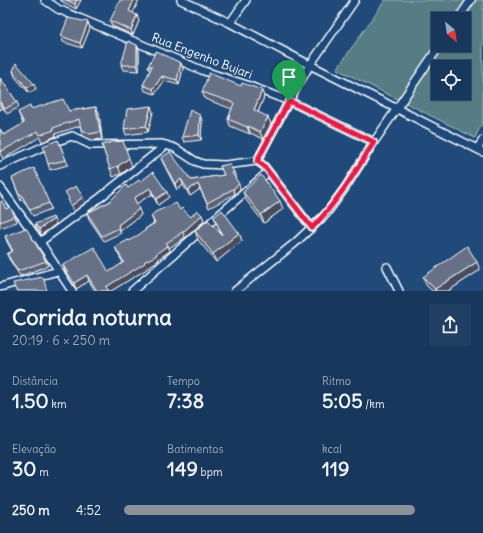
<!DOCTYPE html>
<html lang="pt">
<head>
<meta charset="utf-8">
<style>
  :root { --surface:#17385c; --page:#203f62; --text:#f1f3f6; --muted:#9eacbb; --line:#365272; --accent:#8c9099 }
  body { margin:0; font-family:Delius,sans-serif; background:var(--page); color:var(--text); height:100vh; display:flex; flex-direction:column; font-size:15px; white-space:nowrap }
  * { box-sizing:border-box; margin:0 }
  p { font-size:13px; color:var(--muted) }
  .icon { flex:none; width:22px; height:22px; fill:none; stroke:currentColor; stroke-width:2; stroke-linecap:round; stroke-linejoin:round }
  .map { position:relative; height:291px; overflow:hidden }
  .side { display:flex; flex-direction:column; background:var(--surface); flex:1 }
  .side>* { flex:none }
  .needle { width:26px; rotate:150deg }
  .buttons { position:absolute; left:431px; top:12px; display:grid; gap:8px }
  .buttons a { display:grid; place-items:center; width:40px; height:40px; border-radius:0px; background:var(--surface); box-shadow:0 1px 3px #0004,0 0 0 1px var(--line); font-size:20px }
  .pin { position:absolute; display:grid; place-items:center; width:34px; height:34px; color:#fff; margin:-41px -17px; border-radius:50% 50% 50% 0; rotate:-45deg; box-shadow:0 0 4px #0007 }
  .pin .icon { rotate:45deg }
  .round { display:grid; place-items:center; flex:none; width:42px; height:42px; border-radius:0px; background:var(--page) }
  .overview { display:flex; align-items:center; justify-content:space-between; height:68px; padding:0 12px }
  h1 { font-size:22px; font-weight:700; line-height:30px }
  .metrics { display:grid; grid-template-columns:repeat(3,1fr); gap:6px; height:68px; padding:4px 12px }
  .metrics div { display:grid; align-content:center }
  .metrics b { font-size:20px; font-weight:700 }
  .metrics small { font-size:11px; font-weight:400 }
  .metrics p { font-size:11px }
  ul { padding:0 12px; list-style:none; font-size:13px }
  li { display:grid; grid-template-columns:64px 48px 1fr; align-items:center; height:30px }
  li i { height:10px; border-radius:5px; background:var(--accent) }
  .map>svg:first-child { display:block }
  .green { fill:#577d83; stroke:#abbec1; fill-rule:evenodd }
  .lines { fill:none; stroke-linecap:round; stroke-linejoin:round }
  .minor-casing { stroke:#fff; stroke-width:10 }
  .minor { stroke:#1f4a7a; stroke-width:7 }
  .wall { fill:#586073; stroke:#fff }
  .shaded-wall { fill:#474e5e; stroke:#fff }
  .building { fill:#667086; stroke:#fff }
  .route-casing { stroke:#fff; stroke-width:8 }
  .route { stroke:#e11d48; stroke-width:5 }
  .labels { text-anchor:middle; stroke-width:3; stroke-linejoin:round; paint-order:stroke }
  .street-label { font-size:12px; fill:#fff; stroke:#1f4a7a }
</style>
</head>
<body>
<div class="map">
<svg width="483" height="291" viewBox="0 0 483 291">
  <rect width="100%" height="100%" fill="#1f4a7a"/>
  <filter id="ink" filterUnits="userSpaceOnUse"><feTurbulence type="fractalNoise" baseFrequency=".025" numOctaves="2"/><feDisplacementMap in="SourceGraphic" scale="8" xChannelSelector="R" yChannelSelector="G"/><feConvolveMatrix kernelMatrix="1 2 1 2 8 2 1 2 1" color-interpolation-filters="sRGB"/></filter>
  <g filter="url(#ink)">
    <path class="green" d="M385 0H467L454 19H438V42L399 100 337 69Z
      M471 0H483V121L475 138 402 101 440 45H464V19H458ZM438 67H464V93H438Z"/>
    <g class="lines">
      <defs>
        <path id="minor" d="M45 0 58 9 204 71 244 84 289 101 374 142
          M181 0 230 23 310 65 483 152
          M458 19 471 0
          M230 23 246 0
          M477 149 483 140
          M257 161 289 101 310 65 355 0
          M0 166 49 144 72 136 91 145 162 144 175 148 195 161 203 164 225 165 257 161 264 166 312 228
          M0 187 40 242 72 291
          M40 242 101 197 166 145
          M387 267 399 291
          M0 287 58 271
          M132 291 268 172
          M235 291 295 243 326 214 345 188 374 142 440 45"/>
      </defs>
      <use href="#minor" class="minor-casing"/>
      <use href="#minor" class="minor"/>
    </g>
    <path class="wall" d="M60 0H81L76 9 61 1Z
      M139 0 132 13 139 21 133 35 112 26 110 21Z
      M88 22 90 28 82 48 63 42 61 36Z
      M137 45 139 51V71L123 70 121 65Z
      M181 63 183 68 179 85 164 81 155 94 145 91 143 85 150 72 148 66Z
      M13 71 36 89 29 93 15 77Z
      M293 72 285 88 277 84 275 78Z
      M0 78 17 102 19 107 7 114 3 108 0 110Z
      M202 92 264 97 258 112 271 124 263 139 250 133V134L230 126 228 119 232 109 205 99Z
      M96 107 99 113 102 139 92 140 83 136 80 126 55 134 56 136 42 142 40 137 3 159 0 153V129L4 135 23 124 18 112 31 109 69 111Z
      M153 112 148 132 126 135 124 129Z
      M200 115 202 121 201 140 184 142 182 137Z
      M58 140 68 165 50 170 48 164Z
      M102 145 132 166 121 174 113 177Z
      M161 158 191 180 224 175 220 166 234 172 236 177 235 178 240 189 235 194 209 208 200 189 190 196 183 185 177 190 163 163Z
      M12 178 49 203 51 209 33 216 23 200 21 201Z
      M140 182 169 197 158 205 152 194 136 204 141 215 120 231 121 233 104 241 89 219 87 213 109 202 128 188Z
      M243 192 283 209 264 223 246 200Z
      M0 202 6 209 15 216 17 222 0 228Z
      M180 210 191 217 202 215 204 221 185 238 181 240V241L169 248 170 251 158 259 159 260 147 268V269L111 291H95L89 281 76 289 65 271 63 265 109 272 123 263 117 252 115 247 129 241 146 231 145 229 154 223 151 216Z
      M214 217 239 233 242 241 216 262 198 240 195 231 221 234Z
      M35 224H56L41 235 37 230Z
      M5 236 46 261 48 266 20 276 9 259 7 254 12 251 7 242Z
      M480 270 448 291H432L426 285 423 277Z"/>
    <path class="shaded-wall" d="M77 0H81L76 9 75 4Z
      M134 0H139L131 17 129 11Z
      M137 15 139 21 133 35 131 30Z
      M88 22 90 28 82 48 80 43Z
      M137 45 139 51V71L137 65Z
      M181 63 183 68 179 85 177 80Z
      M291 66 293 72 285 88 283 82Z
      M162 76 164 81 155 94 153 89Z
      M34 84 36 89 29 93 27 88Z
      M262 90 264 97 256 117 254 110Z
      M1 103 3 108 0 110V104Z
      M151 106 153 112 148 132 146 126Z
      M96 107 99 113 102 139 100 132Z
      M200 115 202 121 201 140 199 135Z
      M268 117 271 124 263 139 260 132Z
      M248 126 250 133V134L247 127Z
      M129 158 132 166 121 174 118 166Z
      M181 179 183 185 177 190 175 184Z
      M198 184 200 189 190 196 188 190Z
      M239 184 240 189 235 194 233 189Z
      M150 188 152 194 136 204 134 198Z
      M167 192 169 197 158 205 156 199Z
      M83 197 85 203 73 212 71 206Z
      M280 201 283 209 264 223 261 215Z
      M139 209 141 215 120 231 118 225Z
      M202 215 204 221 185 238 183 232Z
      M54 219 56 224 41 235 39 229Z
      M239 233 242 241 216 262 213 254Z
      M168 245 170 251 158 259 159 260 147 268V269L111 291H108L106 287 144 262Z
      M477 262 480 270 448 291H435V289Z
      M87 275 89 281 76 289 74 283Z"/>
    <path class="building" d="M66 0H77L75 4Z
      M120 0H134L129 11 137 15 131 30 110 21Z
      M68 18 88 22 80 43 61 36Z
      M128 41 137 45V65H121Z
      M156 51 181 63 177 80 162 76 153 89 143 85 152 66H148Z
      M283 62 291 66 283 82 275 78Z
      M16 63 34 84 27 88 13 71Z
      M209 73 241 86 242 83 262 90 254 110 268 117 260 132 248 126 247 127 228 119 234 103 202 92Z
      M0 78 17 102 5 109 1 103 0 104Z
      M63 99 69 111 96 107 100 132 90 134 81 129 79 119 53 128 54 130 40 135 38 131 0 152V129L4 135 24 123 18 112 30 106 31 109Z
      M151 106 146 126 124 129 127 109Z
      M190 110 200 115 199 135 182 137Z
      M58 140 66 160 48 164 43 146Z
      M123 141 129 158 118 166 110 169 102 145 112 142Z
      M170 152 191 180 224 175 220 166 229 164 234 172 232 173 239 184 233 189 207 203 198 184 188 190 181 179 175 184 161 158Z
      M34 168 49 203 30 210 21 194 19 195 12 178Z
      M153 172 167 192 156 199 150 188 134 198 139 209 118 225 119 228 102 236 87 213 109 202 126 185 128 188 139 180 140 182Z
      M261 175 280 201 261 215 243 192Z
      M76 186 83 197 71 206 68 199 69 198 65 192Z
      M2 201 6 209 10 207 15 216 0 222V202Z
      M176 203 180 210 182 208 191 217 197 210 202 215 183 232 179 234V235L166 243 168 245 156 254 157 255 144 262 145 263 106 287 109 291H97L87 275 74 283 63 265 94 247 109 272 124 262 115 247 128 240 129 241 146 230 145 229 155 223 151 216 155 212Z
      M222 210 239 233 213 254 195 231 208 220 222 235 214 217Z
      M53 217 54 219 39 229 35 224Z
      M26 228 46 261 18 271 7 254 13 251 5 236Z
      M467 246 477 262 435 289 423 277Z
      M43 277 47 291H16L13 283Z"/>
  </g>
  <g class="lines" filter="url(#ink)">
    <defs>
      <path id="route" d="M289 101 374 142C355 173 337 202 312 228L264 166 257 161Z"/>
    </defs>
    <use href="#route" class="route-casing"/>
    <use href="#route" class="route"/>
  </g>
  <g class="labels">
    <g class="street-label">
      <text transform="translate(202 56) rotate(21)" y="4">Rua Engenho Bujari</text>
    </g>
  </g>
</svg>
<div class="buttons">
<a><svg class="needle" viewBox="-14 -14 28 28"><path d="M0-13l5 13h-10z" fill="#e53935"/><path d="M0 13l5-13h-10z" fill="#9eacbb"/></svg></a>
<a><svg class="icon" aria-label="locate" viewBox="0 0 24 24"><circle cx="12" cy="12" r="6"/><path d="M12 2v4M12 18v4M2 12h4M18 12h4"/></svg></a>
</div>
<div class="pin" style="left:289px;top:101px;background:#1e9e55"><svg class="icon" aria-label="arrive" viewBox="0 0 24 24"><path d="M6 21V4h12l-3 4 3 4H6"/></svg></div>
</div>
<section class="side">
<div class="overview"><div><h1>Corrida noturna</h1><p>20:19 · 6 × 250 m</p></div><a class="round"><svg class="icon" aria-label="share" viewBox="0 0 24 24"><path d="M12 15V3M7 8l5-5 5 5M5 13v7h14v-7"/></svg></a></div>
<div class="metrics">
<div><p>Distância</p><b>1.50<small> km</small></b></div>
<div><p>Tempo</p><b>7:38</b></div>
<div><p>Ritmo</p><b>5:05<small> /km</small></b></div>
</div>
<div class="metrics">
<div><p>Elevação</p><b>30<small> m</small></b></div>
<div><p>Batimentos</p><b>149<small> bpm</small></b></div>
<div><p>kcal</p><b>119</b></div>
</div>
<ul>
<li><b>250 m</b>4:52<i style="width:84%"></i></li>
</ul>
</section>
</body>
</html>
